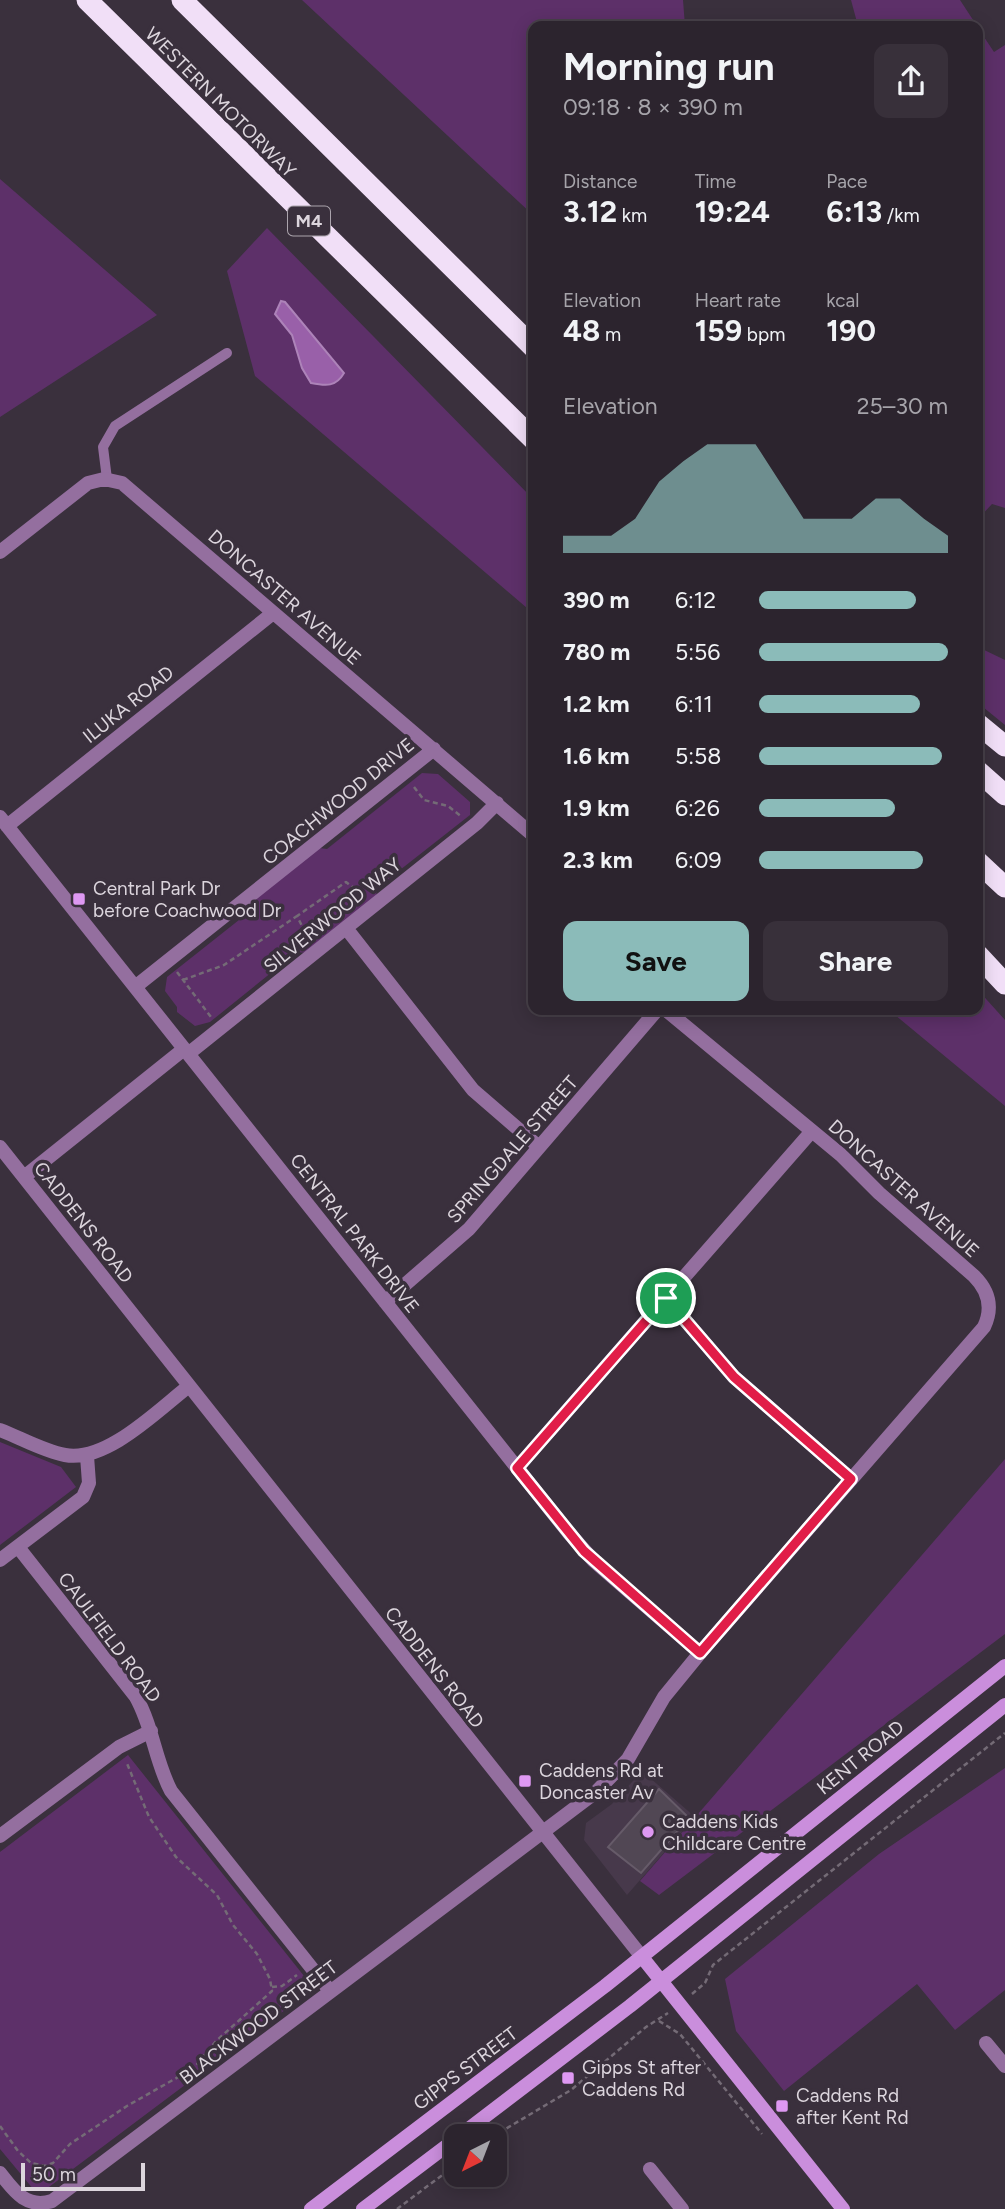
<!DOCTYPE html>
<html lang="en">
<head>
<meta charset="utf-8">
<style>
  :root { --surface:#2c242e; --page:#38303a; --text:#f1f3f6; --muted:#a6a4aa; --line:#48414a; --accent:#8bbbb9 }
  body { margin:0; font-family:Figtree,sans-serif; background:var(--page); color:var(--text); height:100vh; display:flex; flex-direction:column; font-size:26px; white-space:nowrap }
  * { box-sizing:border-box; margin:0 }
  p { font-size:23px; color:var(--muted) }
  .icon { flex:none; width:38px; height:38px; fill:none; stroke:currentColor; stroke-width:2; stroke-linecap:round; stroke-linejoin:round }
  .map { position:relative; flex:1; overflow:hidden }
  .sheet { position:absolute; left:528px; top:21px; width:455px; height:994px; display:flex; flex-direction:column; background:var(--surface); border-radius:14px; box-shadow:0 4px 18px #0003,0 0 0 2px var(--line) }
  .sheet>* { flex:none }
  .needle { width:46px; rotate:222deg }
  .tools { position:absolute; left:444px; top:2124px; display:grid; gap:14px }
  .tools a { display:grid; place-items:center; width:63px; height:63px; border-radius:14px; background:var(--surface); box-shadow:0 4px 18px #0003,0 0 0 2px var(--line); font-size:35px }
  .scale { position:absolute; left:21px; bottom:18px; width:124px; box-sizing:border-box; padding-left:7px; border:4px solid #dcd5dd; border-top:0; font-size:19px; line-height:24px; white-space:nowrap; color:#dcd5dd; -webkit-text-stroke:5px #3a303d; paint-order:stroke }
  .pin { position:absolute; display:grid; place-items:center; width:60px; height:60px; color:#fff; margin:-30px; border:4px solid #fff; border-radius:50%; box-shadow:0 2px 7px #0007 }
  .round { display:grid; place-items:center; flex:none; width:74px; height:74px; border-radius:14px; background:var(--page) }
  .head { display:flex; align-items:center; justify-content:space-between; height:119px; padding:0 35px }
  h1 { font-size:38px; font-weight:700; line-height:52px }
  .stats { display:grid; grid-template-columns:repeat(3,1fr); gap:10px; height:119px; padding:7px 35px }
  .stats div { display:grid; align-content:center }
  .stats b { font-size:30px; font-weight:700 }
  .stats small { font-size:19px; font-weight:400 }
  .stats p { font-size:19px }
  .chart { height:196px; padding:14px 35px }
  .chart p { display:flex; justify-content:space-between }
  .chart svg { width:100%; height:126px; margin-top:7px; fill:var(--accent); opacity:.7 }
  .primary-button { display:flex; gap:14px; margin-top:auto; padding:14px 35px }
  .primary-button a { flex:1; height:80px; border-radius:14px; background:var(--accent); color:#111; font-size:28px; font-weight:700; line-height:80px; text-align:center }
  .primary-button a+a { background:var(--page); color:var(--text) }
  ul { padding:0 35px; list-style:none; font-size:23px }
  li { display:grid; grid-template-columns:112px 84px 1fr; align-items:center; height:52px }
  li i { height:18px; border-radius:9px; background:var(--accent) }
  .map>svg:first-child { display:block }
  .built { fill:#47394b }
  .green { fill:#5d3069 }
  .water { fill:#9960a9; stroke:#ad83b9; stroke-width:2 }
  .building { fill:#514754; stroke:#665b69; stroke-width:2 }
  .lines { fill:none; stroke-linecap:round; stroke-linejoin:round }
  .path { stroke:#746b76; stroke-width:2.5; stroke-dasharray:5 3.5; stroke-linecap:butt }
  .lane { stroke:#946f9f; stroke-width:10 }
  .street { stroke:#946f9f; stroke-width:14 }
  .secondary { stroke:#ca8edc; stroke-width:14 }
  .highway { stroke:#f1dff7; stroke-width:21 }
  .route-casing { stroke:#fff; stroke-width:14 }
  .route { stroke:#e11d48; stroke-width:9 }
  .poi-dot { fill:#de98f2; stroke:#3a303d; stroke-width:2.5 }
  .labels { text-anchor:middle; stroke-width:7; stroke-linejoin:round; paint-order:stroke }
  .shield { fill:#3a303d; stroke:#aba4ad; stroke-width:2 }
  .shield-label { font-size:18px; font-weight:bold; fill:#dcd5dd }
  .street-label { font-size:19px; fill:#dcd5dd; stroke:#3a303d }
  .poi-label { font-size:19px; fill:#dcd5dd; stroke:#3a303d; text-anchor:start }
</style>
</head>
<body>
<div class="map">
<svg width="1005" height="2209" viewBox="0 0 1005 2209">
  <rect width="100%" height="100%" fill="#3a303d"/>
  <path class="built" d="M642 1771 695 1817 627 1895 584 1840 586 1823 612 1804Z"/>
  <path class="green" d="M302 0H683L685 26H534V216Z
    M851 0H960L977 26H858Z
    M978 28 994 52 1005 45V508L992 504 978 519Z
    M0 179 157 315 0 417Z
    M267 228 534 500V614L255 376 227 271Z
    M978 647 1005 660V725L978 703Z
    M422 773 438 774 470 802V815L377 888 376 897 306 953 297 952 210 1022 195 1026 177 1012V1007L165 991 167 977 258 905 254 902 256 896 319 848 327 849Z
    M978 990 1005 1020V1106L889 1010H978Z
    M0 1442 61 1467 76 1487 0 1545Z
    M1005 1459V1634L659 1895 640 1881Z
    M128 1755 308 1981 305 1995 49 2187 34 2190 0 2149V1852Z
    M1005 1768V1990L955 2030 917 1984 784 2091 736 2031 725 1979 879 1854Z"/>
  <path class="water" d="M281 301 285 302 344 373C336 387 326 386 311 383L302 368 292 335 275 314Z"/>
  <path class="building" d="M659 1789 689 1818 641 1873 608 1847Z"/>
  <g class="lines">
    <path class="path" d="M414 787 424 800 448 806 462 817
      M309 940 297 916 346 882 364 896
      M177 972 211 1017
      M183 980 224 965 297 916
      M272 1987 282 1986 297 1975
      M692 1994 705 1983 713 1965 1005 1733
      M659 2021 680 2034 762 2134
      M0 2126 18 2151 31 2163 45 2166 53 2163 70 2144 127 2106 194 2068 216 2041 272 1991 270 1979 257 1954 233 1925 217 1895 176 1857 149 1817 126 1761
      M492 2137 571 2090 646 2027 668 2013
      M397 2209 457 2164"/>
    <path class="lane" d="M107 479 103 447 115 426 227 353"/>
    <path class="street" d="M0 552 88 483 104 479 122 483 534 836
      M0 817 568 1532 594 1561 700 1653
      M7 826 273 613
      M346 928 473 1090 539 1147
      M135 987 434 749
      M188 1054 477 823 497 803
      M0 1147 642 1957
      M24 1177 184 1049
      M666 1298 734 1377 851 1479
      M385 1302 469 1229 657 1010
      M0 1430C21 1438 43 1451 65 1455 106 1463 158 1410 189 1386
      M517 1468 812 1131
      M18 1547 136 1697C153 1727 155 1761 171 1791L330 1991
      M0 1560 83 1497 89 1483 87 1456
      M0 1836 119 1747 151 1731
      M986 2043 1005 2066
      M650 2169 682 2209
      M0 2173C14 2191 26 2209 52 2201L596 1792 628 1759 664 1697 700 1653 984 1327C993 1308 989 1291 974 1276L879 1193 841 1155 666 1010"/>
    <path class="secondary" d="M642 1957 843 2209
      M458 2137 630 2006 1005 1705
      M311 2209 605 1986 1005 1666
      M363 2209 457 2138"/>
    <path class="highway" d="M87 0 534 440
      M182 0 534 348
      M978 724 1005 746
      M978 771 1005 795
      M978 862 1005 887
      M978 955 1005 984"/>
  </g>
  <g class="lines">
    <defs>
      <path id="route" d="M666 1298 734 1377 851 1479 700 1653 584 1551 517 1468Z"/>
    </defs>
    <use href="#route" class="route-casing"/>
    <use href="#route" class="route"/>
  </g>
  <g class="poi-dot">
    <rect x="72" y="892" width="14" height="14" rx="3.5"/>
    <rect x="518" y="1774" width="14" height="14" rx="3.5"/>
    <circle cx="648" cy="1832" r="7"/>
    <rect x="561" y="2071" width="14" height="14" rx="3.5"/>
    <rect x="775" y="2099" width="14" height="14" rx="3.5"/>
  </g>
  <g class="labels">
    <rect class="shield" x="288" y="206.5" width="42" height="29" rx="5"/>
    <g class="shield-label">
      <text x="309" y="227">M4</text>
    </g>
    <g class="street-label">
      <text transform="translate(221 102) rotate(45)" y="7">WESTERN MOTORWAY</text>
      <text transform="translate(285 597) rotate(41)" y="7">DONCASTER AVENUE</text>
      <text transform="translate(128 704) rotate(-39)" y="7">ILUKA ROAD</text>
      <text transform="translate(338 801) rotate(-39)" y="7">COACHWOOD DRIVE</text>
      <text transform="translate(332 915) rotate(-39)" y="7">SILVERWOOD WAY</text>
      <text transform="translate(512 1149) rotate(-49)" y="7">SPRINGDALE STREET</text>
      <text transform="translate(904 1188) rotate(42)" y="7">DONCASTER AVENUE</text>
      <text transform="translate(84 1222) rotate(52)" y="7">CADDENS ROAD</text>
      <text transform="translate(355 1233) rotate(52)" y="7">CENTRAL PARK DRIVE</text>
      <text transform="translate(110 1637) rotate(53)" y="7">CAULFIELD ROAD</text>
      <text transform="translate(435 1667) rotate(52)" y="7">CADDENS ROAD</text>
      <text transform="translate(860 1757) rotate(-39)" y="7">KENT ROAD</text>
      <text transform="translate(258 2022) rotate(-37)" y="7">BLACKWOOD STREET</text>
      <text transform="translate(465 2068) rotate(-37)" y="7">GIPPS STREET</text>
    </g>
    <g class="poi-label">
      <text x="93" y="895">Central Park Dr<tspan x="93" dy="22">before Coachwood Dr</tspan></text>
      <text x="539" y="1777">Caddens Rd at<tspan x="539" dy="22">Doncaster Av</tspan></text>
      <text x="662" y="1828">Caddens Kids<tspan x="662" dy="22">Childcare Centre</tspan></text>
      <text x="582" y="2074">Gipps St after<tspan x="582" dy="22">Caddens Rd</tspan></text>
      <text x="796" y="2102">Caddens Rd<tspan x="796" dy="22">after Kent Rd</tspan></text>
    </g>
  </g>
</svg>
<div class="tools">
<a><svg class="needle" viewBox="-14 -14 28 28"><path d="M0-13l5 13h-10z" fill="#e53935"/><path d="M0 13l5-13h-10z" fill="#a6a4aa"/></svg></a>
</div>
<div class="scale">50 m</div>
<div class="pin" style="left:666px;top:1298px;background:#1e9e55"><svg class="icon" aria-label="arrive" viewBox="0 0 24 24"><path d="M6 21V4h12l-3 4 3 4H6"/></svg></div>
<section class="sheet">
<div class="head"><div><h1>Morning run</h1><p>09:18 · 8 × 390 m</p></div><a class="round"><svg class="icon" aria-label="share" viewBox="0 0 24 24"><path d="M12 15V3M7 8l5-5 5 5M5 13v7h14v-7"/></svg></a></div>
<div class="stats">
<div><p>Distance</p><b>3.12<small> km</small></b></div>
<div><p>Time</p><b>19:24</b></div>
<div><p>Pace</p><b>6:13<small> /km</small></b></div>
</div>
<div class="stats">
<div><p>Elevation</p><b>48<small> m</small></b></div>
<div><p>Heart rate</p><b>159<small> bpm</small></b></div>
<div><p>kcal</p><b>190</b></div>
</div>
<div class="chart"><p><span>Elevation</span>25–30 m</p>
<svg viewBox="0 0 160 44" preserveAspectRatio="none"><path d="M0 44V38L10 38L20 38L30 32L40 19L50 12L60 6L70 6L80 6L90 19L100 32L110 32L120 32L130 25L140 25L150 32L160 38V44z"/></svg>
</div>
<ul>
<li><b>390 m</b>6:12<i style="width:83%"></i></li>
<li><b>780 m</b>5:56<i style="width:100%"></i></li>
<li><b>1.2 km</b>6:11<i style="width:85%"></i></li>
<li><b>1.6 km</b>5:58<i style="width:97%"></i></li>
<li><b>1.9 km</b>6:26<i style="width:72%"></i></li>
<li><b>2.3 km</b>6:09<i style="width:87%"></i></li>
</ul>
<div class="primary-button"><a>Save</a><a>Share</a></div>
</section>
</div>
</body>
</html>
